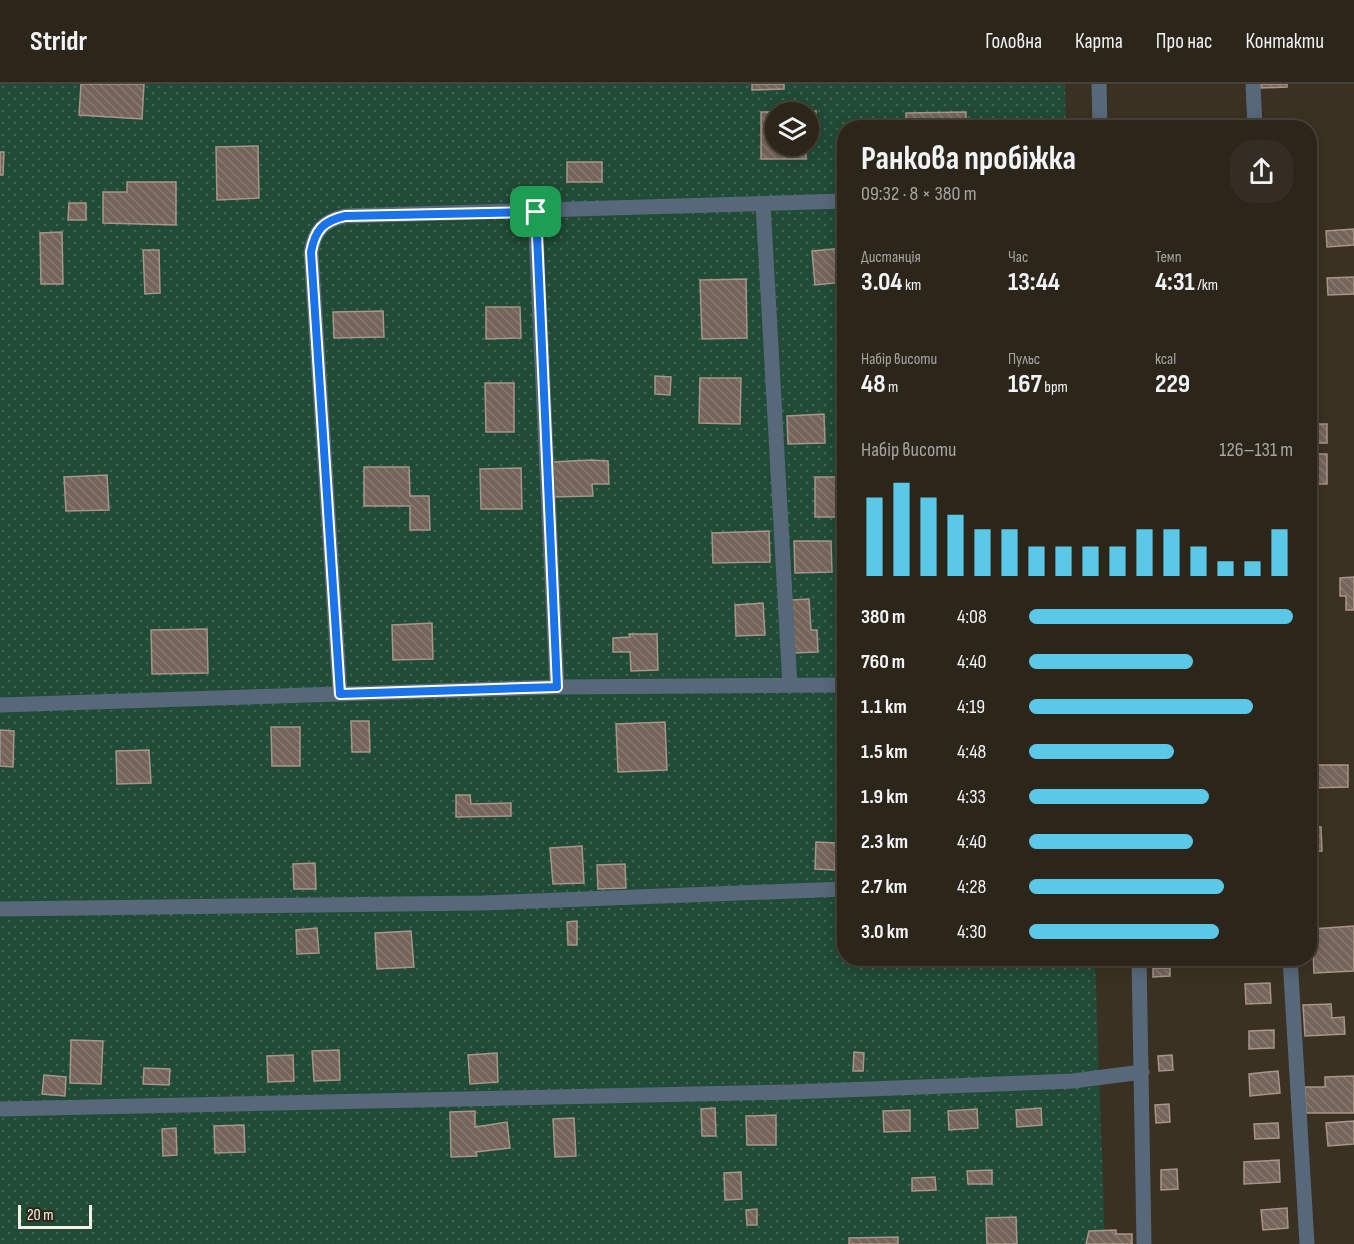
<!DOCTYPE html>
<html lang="uk">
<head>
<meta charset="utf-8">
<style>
  :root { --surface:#2c251a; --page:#342d23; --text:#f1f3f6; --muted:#a6a5a2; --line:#484239; --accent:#5bc8e7 }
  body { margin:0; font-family:"Sofia Sans Condensed",sans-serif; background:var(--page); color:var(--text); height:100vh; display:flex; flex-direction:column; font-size:22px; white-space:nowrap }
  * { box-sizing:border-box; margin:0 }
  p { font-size:20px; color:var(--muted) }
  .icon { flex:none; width:33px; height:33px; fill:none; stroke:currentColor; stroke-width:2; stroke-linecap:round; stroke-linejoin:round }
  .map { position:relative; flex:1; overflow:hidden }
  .panel { position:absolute; left:837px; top:36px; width:480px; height:846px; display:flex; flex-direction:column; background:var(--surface); border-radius:24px; box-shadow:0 3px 15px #0003,0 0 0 2px var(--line) }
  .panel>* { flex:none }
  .controls { position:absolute; left:765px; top:18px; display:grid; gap:12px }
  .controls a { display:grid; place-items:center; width:54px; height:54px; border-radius:50%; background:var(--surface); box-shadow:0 3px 15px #0003,0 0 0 2px var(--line); font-size:30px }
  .scale { position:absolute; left:18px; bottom:15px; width:74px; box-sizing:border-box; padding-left:6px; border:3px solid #f5efe6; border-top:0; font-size:16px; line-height:21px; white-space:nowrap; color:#f5efe6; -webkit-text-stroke:4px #302719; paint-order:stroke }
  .pin { position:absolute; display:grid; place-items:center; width:51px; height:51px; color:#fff; margin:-26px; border-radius:12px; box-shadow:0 3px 9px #0006 }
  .round { display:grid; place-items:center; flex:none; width:63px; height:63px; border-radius:24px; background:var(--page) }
  .headline { display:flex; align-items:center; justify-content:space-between; height:102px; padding:0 24px }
  h1 { font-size:33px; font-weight:700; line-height:45px }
  .figures { display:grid; grid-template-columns:repeat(3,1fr); gap:9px; height:102px; padding:6px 24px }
  .figures div { display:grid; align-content:center }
  .figures b { font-size:26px; font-weight:700 }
  .figures small { font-size:16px; font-weight:400 }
  .figures p { font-size:16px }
  .chart { height:168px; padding:12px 24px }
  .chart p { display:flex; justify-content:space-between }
  .chart svg { width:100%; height:108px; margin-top:6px; stroke:var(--accent); stroke-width:6 }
  ul { padding:0 24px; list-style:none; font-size:20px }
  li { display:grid; grid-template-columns:96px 72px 1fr; align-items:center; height:45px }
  li i { height:15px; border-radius:8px; background:var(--accent) }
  header { display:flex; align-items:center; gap:36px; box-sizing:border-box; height:84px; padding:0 30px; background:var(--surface); border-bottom:2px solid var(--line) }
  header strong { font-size:28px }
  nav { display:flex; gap:33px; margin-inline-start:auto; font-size:21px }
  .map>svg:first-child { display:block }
  .grass { fill:url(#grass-dots); fill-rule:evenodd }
  .building { fill:url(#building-back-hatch); stroke:#a89589; stroke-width:1.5 }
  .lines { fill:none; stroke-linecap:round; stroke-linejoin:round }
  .street { stroke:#57687a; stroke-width:15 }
  .route-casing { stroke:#fff; stroke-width:12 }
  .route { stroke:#1a73e8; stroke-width:8 }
</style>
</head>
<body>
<header>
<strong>Stridr</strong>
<nav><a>Головна</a><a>Карта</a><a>Про нас</a><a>Контакти</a></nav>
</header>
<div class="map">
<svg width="1354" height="1160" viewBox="0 0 1354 1160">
  <defs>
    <pattern id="grass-dots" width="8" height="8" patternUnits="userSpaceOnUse" patternTransform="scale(1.5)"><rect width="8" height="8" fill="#204b36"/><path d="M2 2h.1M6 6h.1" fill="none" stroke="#416553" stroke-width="1.8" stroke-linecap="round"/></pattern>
    <pattern id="building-back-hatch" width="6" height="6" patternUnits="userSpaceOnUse" patternTransform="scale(1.5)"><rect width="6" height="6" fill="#756459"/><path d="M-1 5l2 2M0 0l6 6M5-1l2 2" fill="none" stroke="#897a71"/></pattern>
  </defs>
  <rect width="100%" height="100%" fill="#3a3122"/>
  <path class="grass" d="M0 0H1065L1066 43 844 44V874L1095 875 1105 1160H0ZM776 28H808V62H776Z"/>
  <path class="building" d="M81 0H144L142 35 79 31Z
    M752 0H784V5L752 6Z
    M1260 0H1287V3L1261 4Z
    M816 27V56H808V28H776V62H806V75H761V28Z
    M966 28V44H906V29Z
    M1125 38H1138V44H1125Z
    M258 62 259 114 217 116 216 63Z
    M0 68H4L3 91H0Z
    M567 78H602V98H567Z
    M127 98H176V141L103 139V108H127Z
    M69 119H86V136H68Z
    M1354 145V161L1327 163 1326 147Z
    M62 148 63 200H41L40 149Z
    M844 164V198L815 201 812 167Z
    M143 166H159L160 209 145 210Z
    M1354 193V210L1328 211 1327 194Z
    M746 195 747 254 702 255 700 196Z
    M486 223H520L521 254 486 255Z
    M383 227 384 253 334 254 333 228Z
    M655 292 671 293 670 311 655 310Z
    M700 294H741L740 340 699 339Z
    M485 299H514V348H486Z
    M824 330 825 359 788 360 787 332Z
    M1310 340H1327V359H1310Z
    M1310 370H1327V400H1310Z
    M591 376 608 377 609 400H592L593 412 553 413 552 378Z
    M364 383H409L410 412H429L430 446H410V422H364Z
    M521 384 522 425H481L480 385Z
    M107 391 109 426 66 427 64 393Z
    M815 393H844V433H815Z
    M1317 432V455H1310V433Z
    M769 447 770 478 713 479 712 449Z
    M794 457H831L832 488 795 489Z
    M1354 493V526H1346V512H1340V494Z
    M839 513H844V548H839Z
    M809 515 811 546H817L818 568 794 569 791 516Z
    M763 519 765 551 736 552 735 521Z
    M432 539 433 575 393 576 392 541Z
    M207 545 208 589 152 590 151 546Z
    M629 550H657L658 586 631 587 630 568H613V554L630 553Z
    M1317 559 1318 584H1310V560Z
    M351 637H369L370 668H352Z
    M665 638 667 686 618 688 616 640Z
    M271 643H300V682H272Z
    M0 646 14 647 13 683 0 682Z
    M149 666 151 699 117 700 116 667Z
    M1310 681H1348V703L1310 704Z
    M456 711H470L471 720 511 719V732L456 733Z
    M1310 743H1321L1322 767H1310Z
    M816 758 836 759 835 786 815 785Z
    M582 762 584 799 553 800 550 764Z
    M315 779 316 805H294L293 780Z
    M625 780 626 804 598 805 597 781Z
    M577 837V861H568L567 838Z
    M1354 842V887L1314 889 1312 845Z
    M317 844 319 869 297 870 296 846Z
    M411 847 414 883 377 885 375 849Z
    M1005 874H1015V880H1005Z
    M1153 884H1170V892L1153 893Z
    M1270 899 1271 919 1246 920 1245 900Z
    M1331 920 1332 934 1344 933 1345 950 1305 952 1303 921Z
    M1274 946V964L1249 965V947Z
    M71 956 103 957 101 1000 70 999Z
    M339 966 340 996 314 997 312 967Z
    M854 968 864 969 863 987H853Z
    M497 969 498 998 470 1000 468 971Z
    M293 971 294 997 268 998 267 972Z
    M1172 971 1173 986 1159 987 1158 972Z
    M144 984 170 985 169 1001 143 1000Z
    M1278 987 1280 1009 1250 1012 1249 990Z
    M44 991 66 993 65 1012 42 1010Z
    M1354 992V1029H1306L1305 1003H1325V993Z
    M1169 1020 1170 1038 1156 1039 1155 1021Z
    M715 1024 716 1052H702L701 1025Z
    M1041 1024 1042 1041 1017 1043 1016 1026Z
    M977 1025 978 1044 949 1046 948 1027Z
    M910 1026V1047L884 1048 883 1027Z
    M475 1027V1043L507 1038 510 1064 476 1068 477 1072 451 1073 450 1028Z
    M776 1031V1061H747L746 1032Z
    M574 1034 576 1072 555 1073 553 1035Z
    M1354 1037V1060L1328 1062 1326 1039Z
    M1278 1039 1279 1054 1255 1055 1254 1040Z
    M244 1041 245 1068 215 1069 214 1042Z
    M176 1044 177 1071 163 1072 162 1045Z
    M1279 1076 1280 1098 1244 1100V1078Z
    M1177 1085 1178 1105 1161 1106V1086Z
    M992 1086V1100H968L967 1087Z
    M741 1088 742 1115 725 1116 724 1089Z
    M935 1093 936 1106 912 1107V1094Z
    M1287 1124 1288 1144 1263 1146 1261 1126Z
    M757 1125V1141H747L746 1126Z
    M1016 1133 1017 1160H987L986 1134Z
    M1116 1146V1150H1132V1160H1086L1089 1147Z
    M898 1153V1160H849V1154Z"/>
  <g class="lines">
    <path class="street" d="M1099 0 1100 44
      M1253 0 1255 44
      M763 120 790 602
      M535 128 557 603
      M340 610 311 168C315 146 323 137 345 132L844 117
      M0 621 557 603 844 601
      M0 825 482 819 844 805
      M1139 874 1144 1160
      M1290 874 1307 1160
      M0 1025 791 1008 1073 997 1142 988"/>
  </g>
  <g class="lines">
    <defs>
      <path id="route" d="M536 128 557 603 340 610 311 168C315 146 323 137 345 132Z"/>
    </defs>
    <use href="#route" class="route-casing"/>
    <use href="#route" class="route"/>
  </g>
</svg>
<div class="controls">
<a><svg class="icon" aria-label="layers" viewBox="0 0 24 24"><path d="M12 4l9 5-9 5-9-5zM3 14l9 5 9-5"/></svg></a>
</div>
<div class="scale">20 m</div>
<div class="pin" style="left:536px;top:128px;background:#1e9e55"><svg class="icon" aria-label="arrive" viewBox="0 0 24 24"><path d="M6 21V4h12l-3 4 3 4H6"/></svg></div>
<section class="panel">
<div class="headline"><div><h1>Ранкова пробіжка</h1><p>09:32 · 8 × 380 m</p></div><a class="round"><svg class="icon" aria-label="share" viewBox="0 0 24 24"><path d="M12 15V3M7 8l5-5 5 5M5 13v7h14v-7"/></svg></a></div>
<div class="figures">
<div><p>Дистанція</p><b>3.04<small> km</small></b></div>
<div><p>Час</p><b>13:44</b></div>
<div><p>Темп</p><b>4:31<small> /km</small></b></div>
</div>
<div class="figures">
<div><p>Набір висоти</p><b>48<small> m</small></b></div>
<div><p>Пульс</p><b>167<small> bpm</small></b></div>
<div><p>kcal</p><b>229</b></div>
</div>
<div class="chart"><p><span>Набір висоти</span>126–131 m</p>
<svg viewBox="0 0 160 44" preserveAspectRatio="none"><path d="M5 44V12M15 44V6M25 44V12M35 44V19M45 44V25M55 44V25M65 44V32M75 44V32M85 44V32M95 44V32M105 44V25M115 44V25M125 44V32M135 44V38M145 44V38M155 44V25"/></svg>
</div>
<ul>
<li><b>380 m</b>4:08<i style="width:100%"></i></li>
<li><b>760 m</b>4:40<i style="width:62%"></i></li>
<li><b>1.1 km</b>4:19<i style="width:85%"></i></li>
<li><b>1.5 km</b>4:48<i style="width:55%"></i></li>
<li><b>1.9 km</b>4:33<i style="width:68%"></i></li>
<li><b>2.3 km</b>4:40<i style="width:62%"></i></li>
<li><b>2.7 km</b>4:28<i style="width:74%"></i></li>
<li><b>3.0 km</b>4:30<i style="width:72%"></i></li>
</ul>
</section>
</div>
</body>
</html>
